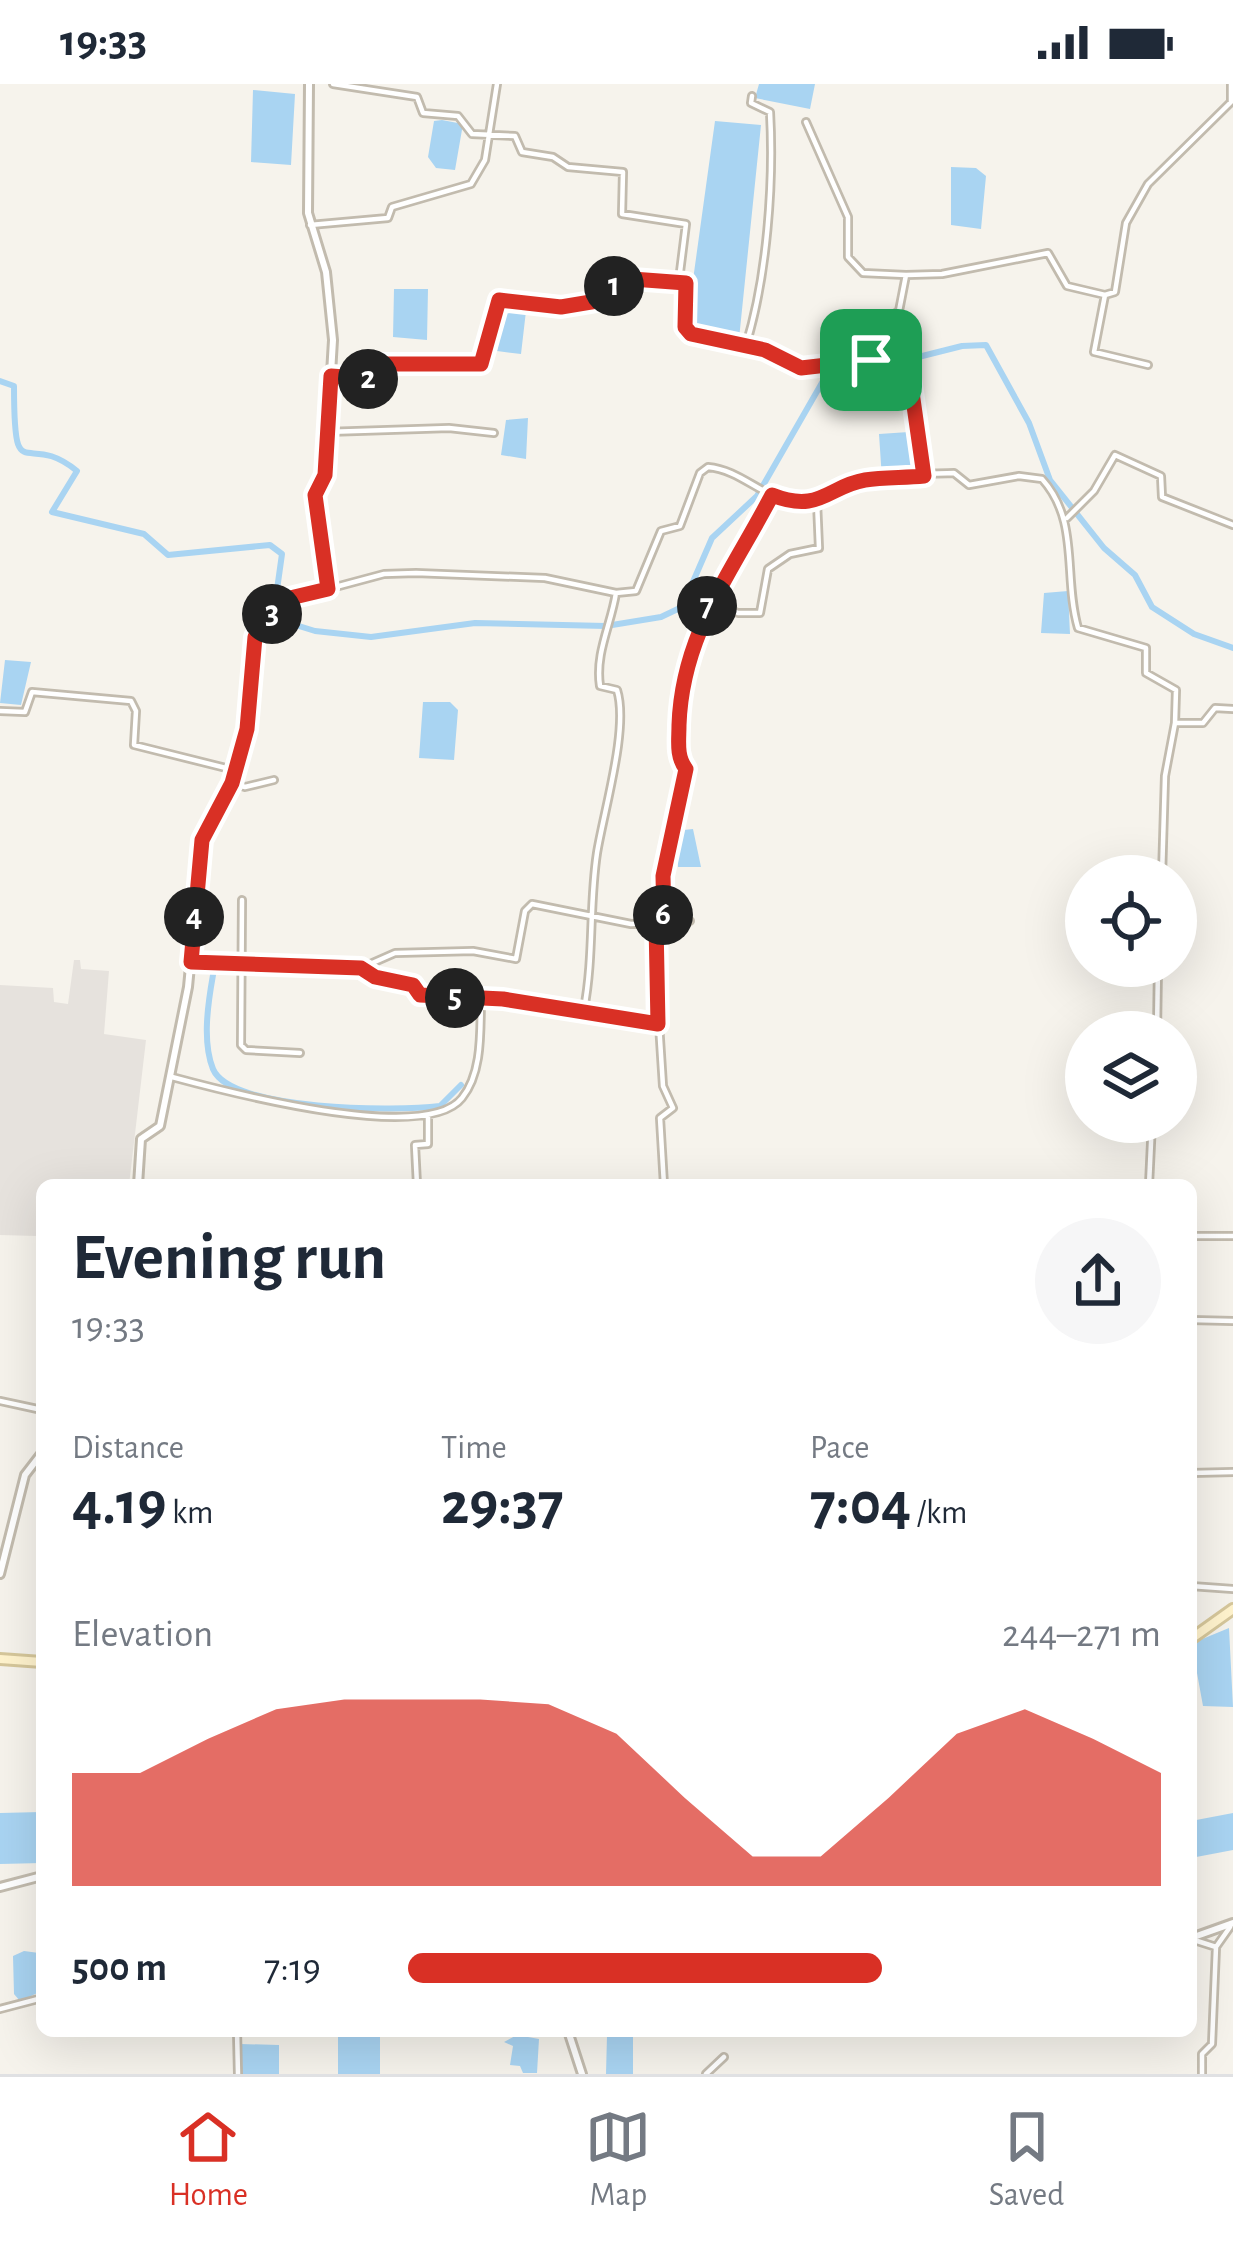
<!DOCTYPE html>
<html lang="en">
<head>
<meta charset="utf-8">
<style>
  :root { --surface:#fff; --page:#f6f6f7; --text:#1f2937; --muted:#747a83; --line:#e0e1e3; --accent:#d93025 }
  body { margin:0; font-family:"Alegreya Sans",sans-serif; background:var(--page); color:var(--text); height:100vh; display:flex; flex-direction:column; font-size:45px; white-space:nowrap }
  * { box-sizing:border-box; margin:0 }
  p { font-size:39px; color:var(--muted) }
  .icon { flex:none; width:66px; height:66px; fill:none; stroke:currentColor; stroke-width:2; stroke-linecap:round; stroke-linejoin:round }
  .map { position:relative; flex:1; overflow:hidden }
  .side { position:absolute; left:36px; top:1095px; width:1161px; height:858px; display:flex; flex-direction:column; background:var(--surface); border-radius:18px; box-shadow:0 12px 48px #0002 }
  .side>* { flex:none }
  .controls { position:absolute; left:1065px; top:771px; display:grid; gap:24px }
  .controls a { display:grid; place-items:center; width:132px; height:132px; border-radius:50%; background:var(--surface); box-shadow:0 12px 48px #0002; font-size:60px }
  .pin { position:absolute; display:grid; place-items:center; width:102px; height:102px; color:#fff; margin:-51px; border-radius:24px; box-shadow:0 6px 18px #0006 }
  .km { position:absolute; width:60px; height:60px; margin:-30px; border-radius:50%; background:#222; color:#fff; font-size:33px; line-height:60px; text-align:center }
  .round { display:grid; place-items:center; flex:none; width:126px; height:126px; border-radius:63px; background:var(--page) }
  .head { display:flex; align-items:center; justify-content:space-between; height:204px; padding:0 36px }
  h1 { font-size:66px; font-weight:700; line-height:90px }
  .metrics { display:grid; grid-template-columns:repeat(3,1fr); gap:18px; height:204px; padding:12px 36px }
  .metrics div { display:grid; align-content:center }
  .metrics b { font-size:60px; font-weight:700 }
  .metrics small { font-size:33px; font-weight:400 }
  .metrics p { font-size:33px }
  .chart { height:336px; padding:24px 36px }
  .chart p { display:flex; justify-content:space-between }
  .chart svg { width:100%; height:216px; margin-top:12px; fill:var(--accent); opacity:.7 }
  ul { padding:0 36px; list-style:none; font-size:39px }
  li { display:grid; grid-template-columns:192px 144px 1fr; align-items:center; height:90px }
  li i { height:30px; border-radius:15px; background:var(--accent) }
  .status { display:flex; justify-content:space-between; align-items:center; height:84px; padding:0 60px; background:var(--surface); direction:ltr }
  .status svg { height:33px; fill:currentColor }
  .menu { display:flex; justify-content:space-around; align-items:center; height:168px; border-top:3px solid var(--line); background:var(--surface); font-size:33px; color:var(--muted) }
  .menu a { display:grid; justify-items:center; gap:6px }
  .menu .on { color:var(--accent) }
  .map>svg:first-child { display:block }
  .industrial { fill:#e6e2dd }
  .water { fill:#a9d4f2 }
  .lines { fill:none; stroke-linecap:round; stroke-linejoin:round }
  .canal { stroke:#a9d4f2; stroke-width:6 }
  .minor-casing { stroke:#c2bbae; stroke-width:10 }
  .tertiary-casing { stroke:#c2bbae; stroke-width:12 }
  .secondary-casing { stroke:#d6c79b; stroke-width:14 }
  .minor { stroke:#fff; stroke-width:4.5 }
  .tertiary { stroke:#fff; stroke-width:6 }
  .secondary { stroke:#fff3cd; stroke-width:8 }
  .route-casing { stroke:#fff; stroke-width:24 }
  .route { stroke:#d93025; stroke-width:15 }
</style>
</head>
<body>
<div class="status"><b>19:33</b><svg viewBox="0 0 49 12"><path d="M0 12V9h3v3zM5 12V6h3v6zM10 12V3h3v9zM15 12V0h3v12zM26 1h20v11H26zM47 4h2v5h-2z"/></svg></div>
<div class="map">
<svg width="1233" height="1990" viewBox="0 0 1233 1990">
  <rect width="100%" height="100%" fill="#f6f3ec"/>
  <path class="industrial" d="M74 876H80L81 885 109 887 104 950 146 956 129 1101H42V1176L38 1175 37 1152 0 1151V901L53 904 54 918 68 920Z"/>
  <path class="water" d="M759 0H815L810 25 755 14Z
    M253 6 295 10 291 81 251 78Z
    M442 36 463 40 455 86 436 84 428 73 434 37Z
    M715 37 761 41 739 255 698 250 688 232Z
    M951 83 976 84 986 92 981 145 951 141Z
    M394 205H428L427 256 393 253Z
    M504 227H526L521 270 497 267Z
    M528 334 526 375 501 371 506 336Z
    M909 348 913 391 882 395 879 350Z
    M1068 507 1070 550 1041 549 1044 509Z
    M5 576 31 578 21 621 0 619Z
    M423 618H450L458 626 454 676 419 674Z
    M693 745 701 783H678L674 747Z
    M1229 1544 1233 1623 1203 1622 1193 1567 1195 1558Z
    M42 1728V1779L0 1780V1729Z
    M1233 1729V1766L1191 1774V1737Z
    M24 1867 39 1869 42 1907 20 1917 14 1910 13 1872Z
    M338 1947H380V1990H338Z
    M517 1951 539 1955 537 1989H523L520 1982 510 1981 513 1962 504 1958Z
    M607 1951H633V1990H606Z
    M240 1960 279 1961V1990H240Z"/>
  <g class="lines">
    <path class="canal" d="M0 297 14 302C14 409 25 344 77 387L52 428 144 450 168 471 270 461 282 470 273 534 315 547 371 553 475 539 606 542 661 533 682 523 712 454 757 412 823 297 962 262 986 261 1029 339 1050 396 1104 464 1135 491 1152 523 1194 550 1233 564
      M213 891C208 919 202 958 213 985 231 1028 399 1027 440 1022L461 1001"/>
    <defs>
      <path id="minor" d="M333 0 417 13 423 29 458 32 472 50 515 52 522 68 553 73 568 83 623 88 622 130 686 140 679 196
        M806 38 848 133V173L863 189 906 191
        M310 141 388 134 392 123 471 100 485 76 497 0
        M746 261C767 193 774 99 770 28L751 19 752 12
        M871 276 875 294H910L924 392
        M1148 281 1094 268 1105 211 1115 208 1126 139 1148 100 1231 18V0
        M331 292 371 295 378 280 479 281 499 216 561 223 609 215 619 194 683 197 689 249 765 266 803 285 877 274 881 238 899 227 906 191 942 190 1048 169 1067 202 1105 211
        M326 348 449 344 494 349
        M1067 434 1094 407 1115 371 1161 392 1162 413 1233 441
        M328 505 384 490 416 489 545 494 616 509
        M709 517 738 529H760L768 485 790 470 819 464 817 418
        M0 627 25 628 32 608 131 617 136 627 134 661 234 686
        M232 699 245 703 274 696
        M1162 792 1165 692 1175 639
        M242 816 241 961 246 966 300 969
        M191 877 361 884 375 893 413 901 420 911 503 915 658 940
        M361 884 395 869 473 867 516 875 525 827 532 820 631 840 690 837
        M584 925C594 873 589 821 597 769 604 726 629 644 617 606L600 602C595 569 611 541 616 509L636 507 661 447 680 442 700 389 708 383C742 386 763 415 795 417 822 419 835 405 858 398 885 389 925 390 954 389L969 401 1019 392 1042 395C1080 437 1063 492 1078 544L1146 564V589L1176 606 1175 639H1203L1215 624 1233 625
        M1157 948 1158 882
        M172 993C224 1007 425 1061 462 1014 483 988 480 946 481 915
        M417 1101 415 1061 428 1060V1031
        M664 1101 660 1034 673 1024 663 1002 654 862 656 839 663 833C658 788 676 748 684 705 687 689 681 684 679 670 676 651 679 624 682 605 694 531 738 477 772 412
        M1149 1101 1152 1038
        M1191 1152H1233
        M1191 1236 1233 1237
        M0 1317 42 1326
        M1191 1389 1233 1388
        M1191 1502 1233 1505
        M1191 1855 1216 1863 1212 1960 1202 1970V1990
        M1216 1863 1230 1843
        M0 1925 42 1914
        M237 1947 238 1990
        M578 1947 633 1948
        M706 1990 724 1973"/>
      <path id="tertiary" d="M138 1101 141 1055 160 1042 188 903 202 756 232 699 247 645 253 557 284 517 328 505 315 411 325 391 333 256 326 188 308 129 309 0
        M0 1490 25 1391 42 1369
        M0 1803 42 1792
        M1191 1854 1233 1839
        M568 1947 582 1990"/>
      <path id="secondary" d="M1191 1555 1233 1525
        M0 1575 42 1578"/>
    </defs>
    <use href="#minor" class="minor-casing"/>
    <use href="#tertiary" class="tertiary-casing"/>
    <use href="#secondary" class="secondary-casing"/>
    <use href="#minor" class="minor"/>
    <use href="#tertiary" class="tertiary"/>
    <use href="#secondary" class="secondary"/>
  </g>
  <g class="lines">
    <defs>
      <path id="route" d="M619 194 686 199 685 243 691 250 765 266 801 284 871 276 875 295 910 294 924 392C904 394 884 393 865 396 828 402 820 430 772 411 732 488 682 550 679 641 679 657 676 672 686 685L663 792 664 833 656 839 658 940 503 915 420 911 413 901 375 893 361 884 191 878 202 756 232 699 247 645 255 553 290 514 328 505 315 411 325 391 331 292 372 295 378 280H481L499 216 561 223 609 215Z"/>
    </defs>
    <use href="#route" class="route-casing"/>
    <use href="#route" class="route"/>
  </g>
</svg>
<div class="controls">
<a><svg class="icon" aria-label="locate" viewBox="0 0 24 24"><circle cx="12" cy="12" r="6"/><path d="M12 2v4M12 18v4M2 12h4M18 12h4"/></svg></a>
<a><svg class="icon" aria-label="layers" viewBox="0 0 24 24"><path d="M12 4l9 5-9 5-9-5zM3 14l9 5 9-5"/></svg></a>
</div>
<div class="pin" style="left:871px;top:276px;background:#1e9e55"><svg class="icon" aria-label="arrive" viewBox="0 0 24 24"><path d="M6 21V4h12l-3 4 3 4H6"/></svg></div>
<b class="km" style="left:614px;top:202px">1</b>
<b class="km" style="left:368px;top:295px">2</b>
<b class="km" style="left:272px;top:530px">3</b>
<b class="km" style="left:194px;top:833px">4</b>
<b class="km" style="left:455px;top:914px">5</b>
<b class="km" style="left:663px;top:831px">6</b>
<b class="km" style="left:707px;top:522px">7</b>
<section class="side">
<div class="head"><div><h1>Evening run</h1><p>19:33</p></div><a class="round"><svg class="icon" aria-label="share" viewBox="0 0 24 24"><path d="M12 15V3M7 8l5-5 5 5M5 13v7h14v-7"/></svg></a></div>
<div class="metrics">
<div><p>Distance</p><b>4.19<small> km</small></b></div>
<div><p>Time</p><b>29:37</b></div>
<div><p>Pace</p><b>7:04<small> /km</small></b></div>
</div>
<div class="chart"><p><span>Elevation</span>244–271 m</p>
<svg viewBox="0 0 160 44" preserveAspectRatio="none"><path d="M0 44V21L10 21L20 14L30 8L40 6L50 6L60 6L70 7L80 13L90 26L100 38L110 38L120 26L130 13L140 8L150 14L160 21V44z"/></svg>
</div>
<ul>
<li><b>500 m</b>7:19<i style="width:63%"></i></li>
</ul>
</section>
</div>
<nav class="menu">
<a class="on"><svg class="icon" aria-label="home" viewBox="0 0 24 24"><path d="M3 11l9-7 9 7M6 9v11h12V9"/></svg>Home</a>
<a><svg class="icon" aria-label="map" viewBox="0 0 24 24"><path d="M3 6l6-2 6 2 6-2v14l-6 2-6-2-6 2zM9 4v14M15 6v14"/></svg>Map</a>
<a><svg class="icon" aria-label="saved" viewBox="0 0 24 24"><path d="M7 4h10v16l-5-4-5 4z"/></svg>Saved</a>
</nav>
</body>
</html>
